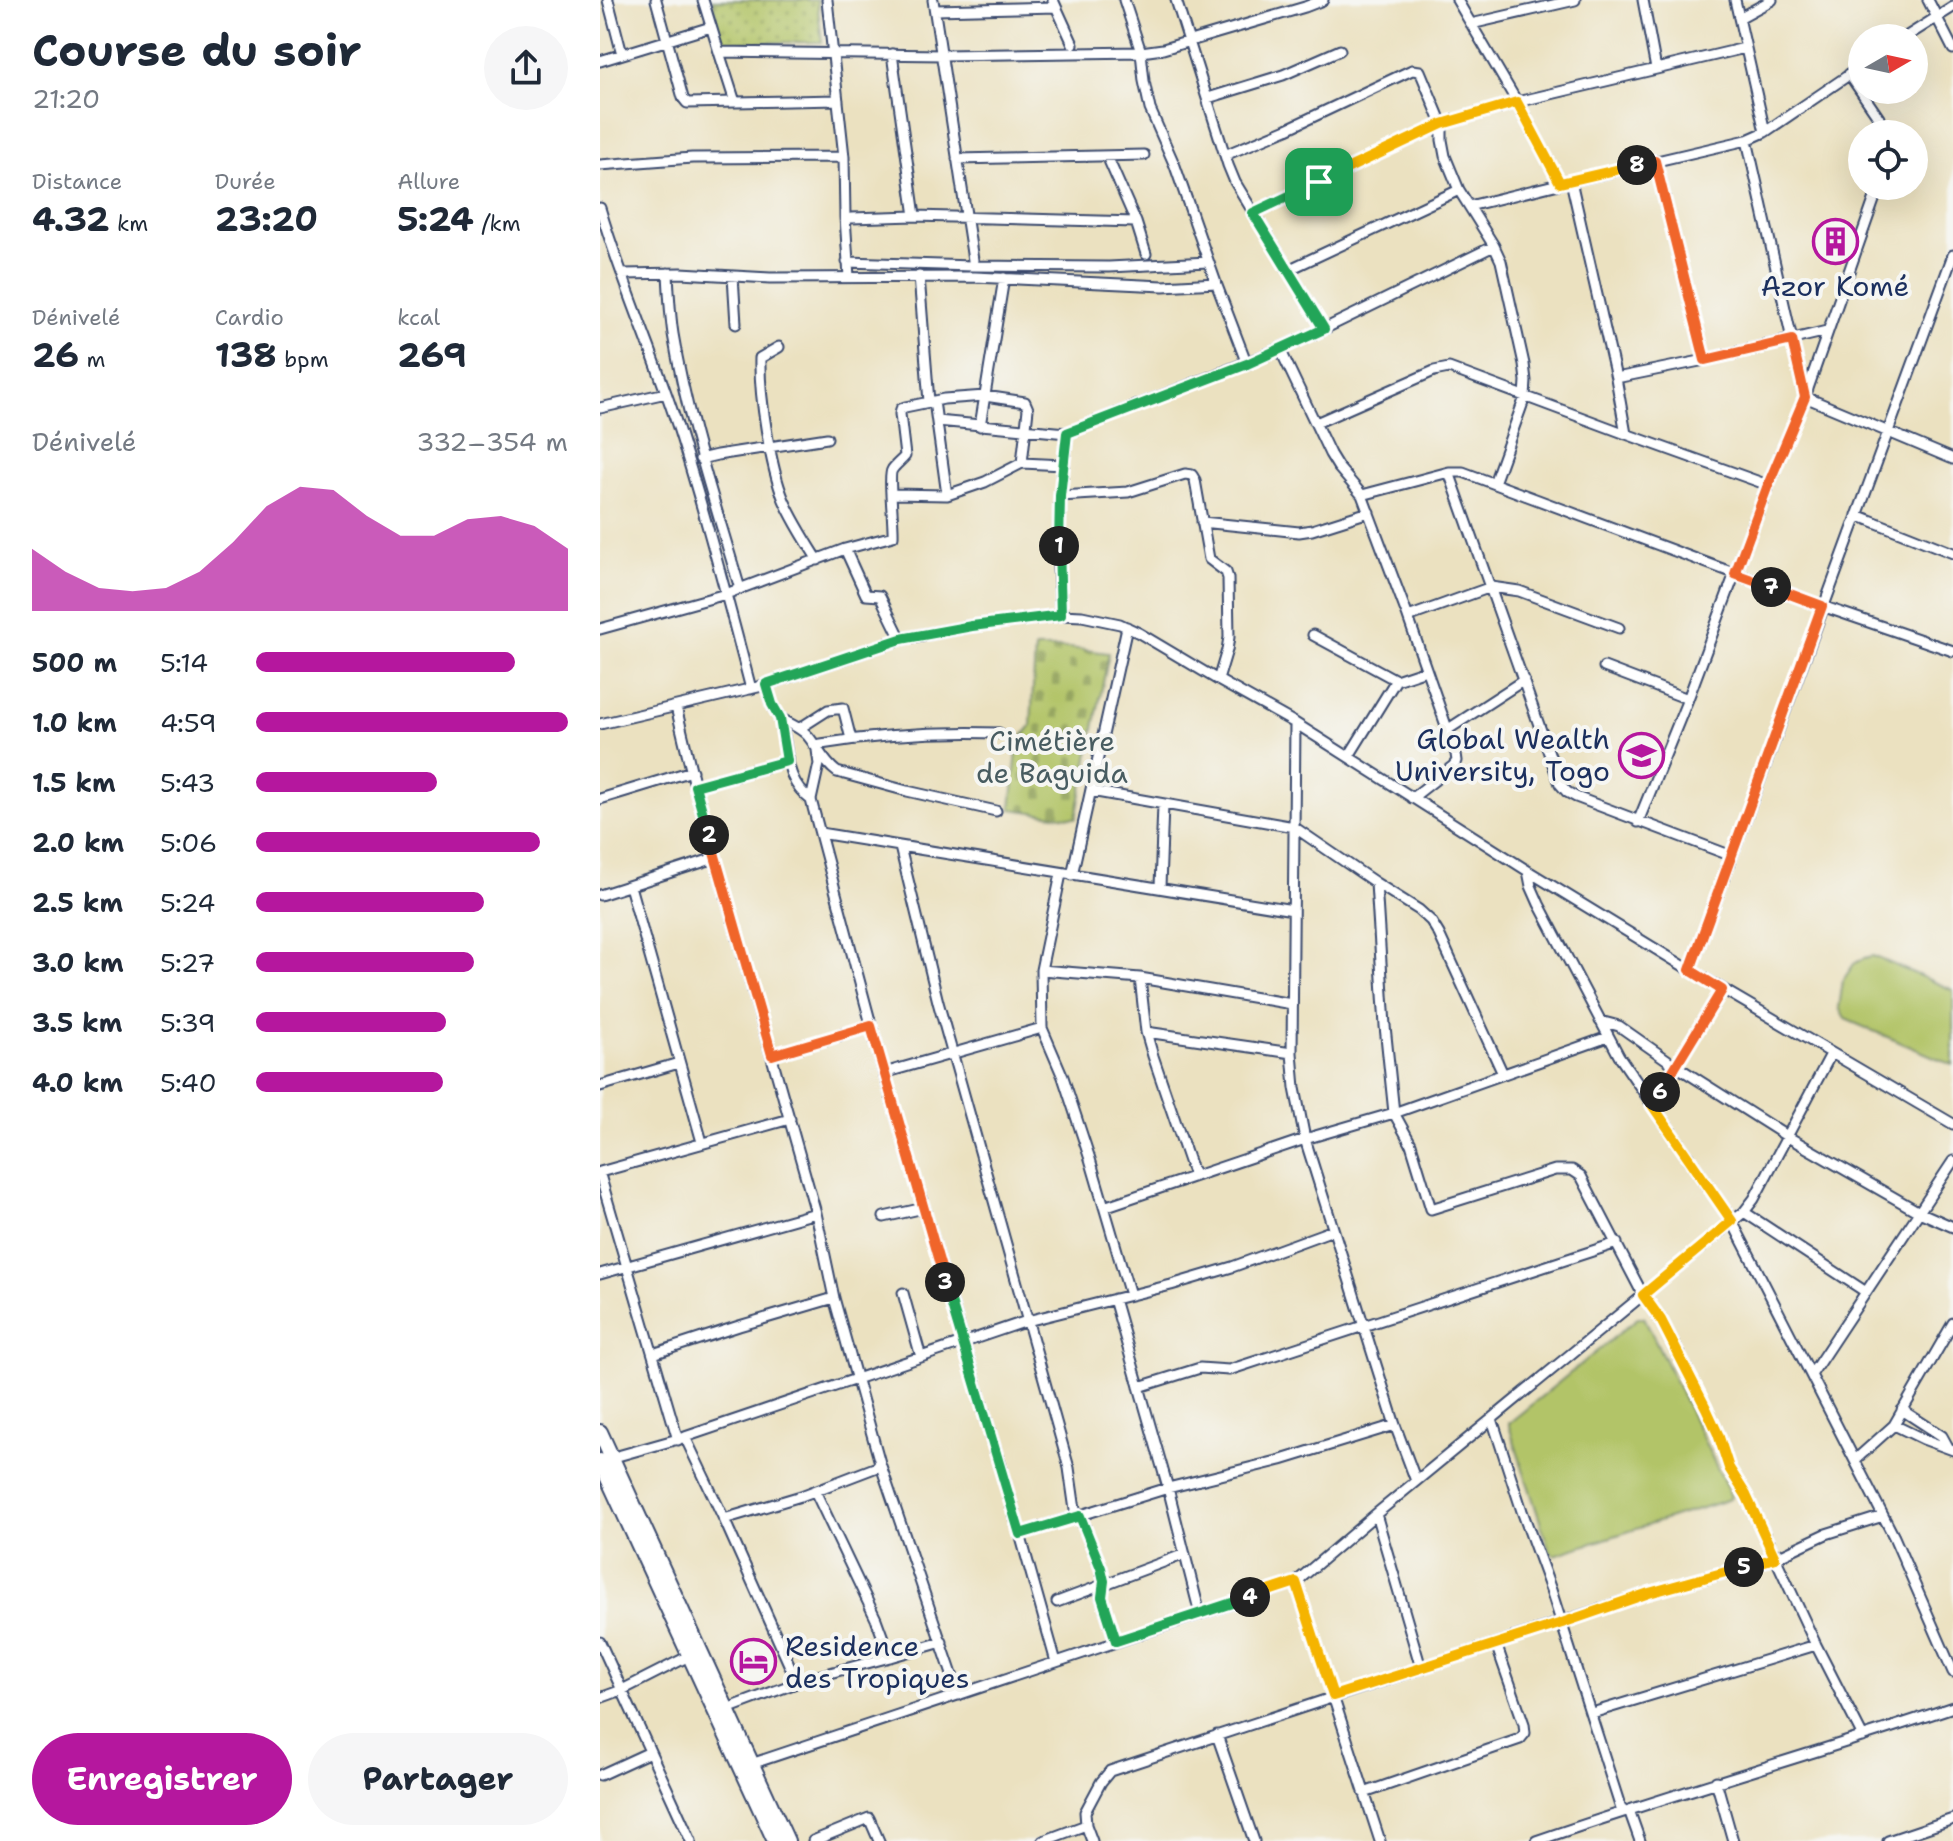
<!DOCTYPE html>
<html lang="fr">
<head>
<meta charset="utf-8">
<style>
  :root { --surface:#fff; --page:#f6f6f7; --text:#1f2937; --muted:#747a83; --accent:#b5179e }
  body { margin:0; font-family:"Shantell Sans",sans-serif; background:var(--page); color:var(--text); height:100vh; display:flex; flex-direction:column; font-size:30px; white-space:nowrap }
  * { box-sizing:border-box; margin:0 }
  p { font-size:26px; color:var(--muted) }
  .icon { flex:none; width:44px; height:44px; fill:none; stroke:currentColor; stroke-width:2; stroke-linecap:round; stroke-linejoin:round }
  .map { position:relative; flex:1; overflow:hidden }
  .details { display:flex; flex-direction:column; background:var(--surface); width:600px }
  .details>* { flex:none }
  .needle { width:52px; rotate:81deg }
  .tools { position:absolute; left:1248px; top:24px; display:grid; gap:16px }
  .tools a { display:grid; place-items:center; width:80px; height:80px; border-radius:50%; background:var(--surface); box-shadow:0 8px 32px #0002; font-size:40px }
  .pin { position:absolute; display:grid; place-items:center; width:68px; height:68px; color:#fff; margin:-34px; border-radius:16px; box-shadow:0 4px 12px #0006 }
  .km { position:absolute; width:40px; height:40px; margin:-20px; border-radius:50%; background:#222; color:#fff; font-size:22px; line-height:40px; text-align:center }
  .round { display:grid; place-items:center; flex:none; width:84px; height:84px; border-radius:42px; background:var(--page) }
  .summary { display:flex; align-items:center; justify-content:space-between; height:136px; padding:0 32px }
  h1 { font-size:44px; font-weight:700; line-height:60px }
  .figures { display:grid; grid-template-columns:repeat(3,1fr); gap:12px; height:136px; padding:8px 32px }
  .figures div { display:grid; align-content:center }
  .figures b { font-size:34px; font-weight:700 }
  .figures small { font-size:22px; font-weight:400 }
  .figures p { font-size:22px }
  .chart { height:224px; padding:16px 32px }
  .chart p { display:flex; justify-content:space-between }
  .chart svg { width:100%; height:144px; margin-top:8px; fill:var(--accent); opacity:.7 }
  .action { display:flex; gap:16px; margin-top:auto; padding:16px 32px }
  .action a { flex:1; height:92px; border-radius:48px; background:var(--accent); color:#fff; font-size:32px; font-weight:700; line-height:92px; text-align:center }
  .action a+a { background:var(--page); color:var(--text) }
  ul { padding:0 32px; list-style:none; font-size:26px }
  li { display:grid; grid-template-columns:128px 96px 1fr; align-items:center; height:60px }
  li i { height:20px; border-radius:10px; background:var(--accent) }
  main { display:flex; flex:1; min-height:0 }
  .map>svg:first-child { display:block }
  .grass { fill:#b2c467; stroke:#667a62; stroke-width:2 }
  .cemetery { fill:url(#cemetery-stones); stroke:#667a62; stroke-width:2 }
  .park { fill:url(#park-dots); stroke:#667a62; stroke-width:2 }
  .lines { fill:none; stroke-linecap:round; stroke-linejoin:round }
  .minor-casing { stroke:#3a4a6d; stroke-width:13 }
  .highway-casing { stroke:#3a4a6d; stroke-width:18 }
  .minor { stroke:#fff; stroke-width:9 }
  .highway { stroke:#fff; stroke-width:14 }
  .split-1-casing { stroke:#fff; stroke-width:16 }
  .split-2-casing { stroke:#fff; stroke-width:16 }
  .split-3-casing { stroke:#fff; stroke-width:16 }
  .split-4-casing { stroke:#fff; stroke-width:16 }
  .split-5-casing { stroke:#fff; stroke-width:16 }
  .split-6-casing { stroke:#fff; stroke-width:16 }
  .split-7-casing { stroke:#fff; stroke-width:16 }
  .split-8-casing { stroke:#fff; stroke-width:16 }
  .split-9-casing { stroke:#fff; stroke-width:16 }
  .split-1 { stroke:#22a559; stroke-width:10 }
  .split-2 { stroke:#22a559; stroke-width:10 }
  .split-3 { stroke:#f0652b; stroke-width:10 }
  .split-4 { stroke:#22a559; stroke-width:10 }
  .split-5 { stroke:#f5b400; stroke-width:10 }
  .split-6 { stroke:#f5b400; stroke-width:10 }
  .split-7 { stroke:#f0652b; stroke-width:10 }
  .split-8 { stroke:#f0652b; stroke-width:10 }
  .split-9 { stroke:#f5b400; stroke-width:10 }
  .labels { text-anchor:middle; stroke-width:8; stroke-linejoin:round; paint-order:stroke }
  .poi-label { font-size:28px; fill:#1b2f5e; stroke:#f6f6f2 }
  .park-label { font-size:28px; fill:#485c61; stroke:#f6f6f2 }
</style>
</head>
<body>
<main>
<section class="details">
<div class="summary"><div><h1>Course du soir</h1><p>21:20</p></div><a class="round"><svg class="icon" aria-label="share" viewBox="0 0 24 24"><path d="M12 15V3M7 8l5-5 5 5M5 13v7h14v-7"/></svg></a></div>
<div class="figures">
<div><p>Distance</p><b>4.32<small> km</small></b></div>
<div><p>Durée</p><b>23:20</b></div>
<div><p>Allure</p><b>5:24<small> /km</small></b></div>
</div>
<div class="figures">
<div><p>Dénivelé</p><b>26<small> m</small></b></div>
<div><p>Cardio</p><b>138<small> bpm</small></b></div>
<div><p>kcal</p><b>269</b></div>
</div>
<div class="chart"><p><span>Dénivelé</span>332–354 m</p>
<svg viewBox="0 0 160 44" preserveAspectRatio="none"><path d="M0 44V25L10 32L20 37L30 38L40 37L50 32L60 23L70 12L80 6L90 7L100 15L110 21L120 21L130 16L140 15L150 18L160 25V44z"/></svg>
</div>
<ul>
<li><b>500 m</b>5:14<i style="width:83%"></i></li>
<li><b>1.0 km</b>4:59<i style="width:100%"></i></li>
<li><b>1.5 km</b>5:43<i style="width:58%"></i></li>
<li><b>2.0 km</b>5:06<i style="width:91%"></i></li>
<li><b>2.5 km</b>5:24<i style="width:73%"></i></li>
<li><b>3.0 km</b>5:27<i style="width:70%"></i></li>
<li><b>3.5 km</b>5:39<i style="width:61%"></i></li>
<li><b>4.0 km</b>5:40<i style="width:60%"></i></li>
</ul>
<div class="action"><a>Enregistrer</a><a>Partager</a></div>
</section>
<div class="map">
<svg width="1353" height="1841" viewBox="0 0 1353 1841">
  <defs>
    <pattern id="cemetery-stones" width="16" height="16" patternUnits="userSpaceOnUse" patternTransform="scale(2)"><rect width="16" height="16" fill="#b2c467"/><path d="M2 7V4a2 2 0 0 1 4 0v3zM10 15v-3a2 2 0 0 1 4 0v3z" fill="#90a058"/></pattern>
    <pattern id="park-dots" width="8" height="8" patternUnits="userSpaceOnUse" patternTransform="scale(2)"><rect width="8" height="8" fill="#b2c467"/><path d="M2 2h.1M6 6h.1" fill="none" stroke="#90a058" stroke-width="1.8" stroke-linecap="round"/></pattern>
  </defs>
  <rect width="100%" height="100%" fill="#f6f6f2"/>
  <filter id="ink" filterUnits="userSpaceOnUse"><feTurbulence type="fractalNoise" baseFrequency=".0125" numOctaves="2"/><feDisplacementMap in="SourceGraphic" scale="16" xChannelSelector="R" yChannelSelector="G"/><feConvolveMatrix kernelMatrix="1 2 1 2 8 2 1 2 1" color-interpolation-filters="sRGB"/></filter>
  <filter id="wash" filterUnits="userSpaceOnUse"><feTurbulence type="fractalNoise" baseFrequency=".006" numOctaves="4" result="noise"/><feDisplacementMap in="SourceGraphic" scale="32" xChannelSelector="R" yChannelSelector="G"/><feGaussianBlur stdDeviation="1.8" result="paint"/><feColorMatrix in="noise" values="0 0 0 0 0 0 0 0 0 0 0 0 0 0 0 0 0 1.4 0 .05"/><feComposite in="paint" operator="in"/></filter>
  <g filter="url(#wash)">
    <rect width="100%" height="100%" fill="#ebe1c0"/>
    <path class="grass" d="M1273 956 1353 990V1065L1245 1019 1239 1008 1243 980 1254 964 1264 958Z
      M1039 1317H1044L1131 1496 1130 1499 955 1555 950 1552 909 1426V1423Z"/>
    <path class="cemetery" d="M435 648H469L509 653 476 818 411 809 418 742 431 726Z"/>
    <path class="park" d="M112 0H217L222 42 121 43 112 25 116 16Z"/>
  </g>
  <g filter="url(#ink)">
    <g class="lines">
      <defs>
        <path id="minor" d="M8 0 22 54
          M56 0 83 98 87 103 238 100
          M103 0 119 52 343 55 541 52 563 49 705 7 723 0
          M227 0 244 157 245 217 249 277
          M333 0 373 260
          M453 0 473 44
          M524 0 541 52 544 81 550 109 575 166 616 283
          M576 0 628 165 635 182 724 329
          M857 0 917 102 960 183
          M1043 0 1056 69
          M1135 0 1165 132
          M1328 0 1353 49
          M335 10 456 7
          M1139 18 1172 0
          M871 24 975 0
          M1304 38 1353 7
          M119 52 135 102
          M292 54 315 216
          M0 61 111 27
          M1249 74 1279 118 1283 134
          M608 98 683 75 740 50
          M1147 140 1205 397 1353 459
          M625 155 687 129 812 70 820 71 842 124V140L845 156 859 190 894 246 901 261 924 364 926 381 925 397 894 483
          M507 156 536 222
          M357 159 544 155
          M1055 161 1105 360
          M0 165 92 158 244 157
          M971 181 1016 378 1026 434
          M869 206 971 181 1147 140 1165 132 1262 66
          M0 208C23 286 57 360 81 437 107 520 129 604 151 689
          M653 213 842 124 917 102 1145 48
          M251 218 315 216 536 222 546 254
          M247 262 372 266 509 267 608 262
          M688 270 859 190
          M68 273C69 293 70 314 73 334 87 420 116 506 140 589
          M22 274 81 273 170 278 375 277 563 286 616 283 647 364
          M133 276 136 324
          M319 276 329 402
          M179 347 160 358C159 395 170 466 184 500 193 521 206 541 218 560
          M680 349 730 454 738 467 762 495 808 617 856 754 857 761 853 766 812 798
          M1016 378 1105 360 1227 331
          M334 401 347 495
          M0 408 66 393
          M337 421 467 433 663 356 724 329 894 246
          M716 423 834 371 849 368 1026 434 1168 485
          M380 426 404 278
          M100 459 117 455 227 438
          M849 472 960 784 967 792 976 797 1132 856
          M292 494 347 495 385 482 422 463 464 465
          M762 495 849 472H863L1222 606 1353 651
          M460 496 528 492 585 474 592 475 595 480 609 559 626 572 628 578 629 637 627 650 618 680
          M1257 515 1353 553
          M602 522 699 532 712 530 769 512
          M245 549 266 595 280 596 301 639
          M461 615 458 568 460 496 467 433
          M808 617 891 587 919 591 1019 628
          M0 629 126 594 245 549 293 536C294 525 288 476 292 470 295 465 301 461 305 456L300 414 301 409 305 407 344 399 385 396 425 402 428 409 422 463
          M713 635 796 680 826 670
          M1004 667 1088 699
          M166 684C168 690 169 696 171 702 173 708 178 713 180 719 190 750 182 778 211 800
          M76 707 95 786 216 1213 234 1298 280 1463 359 1695
          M180 718C189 724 200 727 208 736 218 748 224 763 237 772L307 791 396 811
          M695 723 692 1053 695 1088 705 1139 795 1425 816 1481
          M0 724 158 687 301 639 372 626 461 615 482 616 520 624 539 633 618 680 695 723 928 871 1090 970 1353 1124
          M200 728 228 710 243 708 251 739
          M847 730 924 680
          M214 745C275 735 337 731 399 733
          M217 750 219 764 211 800 284 1073 420 1534 456 1662
          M749 756 796 680
          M95 786 187 761
          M491 791 694 827 776 883 819 910 831 921 839 934 903 1074
          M0 799 92 771
          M1038 822 1088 699 1168 485 1205 397 1279 186
          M220 833 693 910
          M300 847 338 1002 469 1468 476 1517
          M928 871 931 886 939 904 1019 1056 1132 1221 1294 1537 1353 1672
          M461 874 441 970 442 1028 463 1077 490 1159 530 1295
          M472 875 527 627
          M776 883 785 1026 794 1113 811 1144 831 1209 955 1170H972L981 1176 1043 1295 1061 1320 1078 1352 1118 1434 1129 1468 1146 1495 1216 1645 1263 1737
          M30 886 102 1142
          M560 887 563 805
          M0 895 115 858
          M441 970 540 978 692 1004
          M1090 970 1353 255
          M540 978 546 1032 553 1056 594 1176
          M1000 1021 1019 1026 1076 1066 1188 1137 1319 1212 1353 1227
          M546 1032 692 1053
          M172 1055 271 1026
          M284 1073 442 1028
          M0 1086 79 1063
          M1052 1105 1122 990
          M0 1172 190 1119
          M0 1175 78 1440
          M504 1207 705 1139 794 1113 1008 1037
          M1144 1212 1266 1292
          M284 1217 324 1208
          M0 1274 216 1213
          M303 1293 321 1357
          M514 1299 568 1488 600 1614
          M53 1354 139 1326 234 1298
          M1211 1375 1353 1161
          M539 1387 600 1368 629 1370 1017 1243
          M1302 1410 1342 1436 1348 1447
          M892 1419 922 1511 951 1590 1022 1812
          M1294 1425 1323 1439 1353 1450
          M85 1437 124 1519 197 1682
          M7 1459 85 1437 427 1321 571 1285 632 1267 733 1230
          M1255 1460 1294 1425 1353 1323
          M215 1491 276 1619 290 1657
          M776 1514 821 1668
          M480 1516 501 1568 504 1581 501 1595 516 1641
          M124 1519 201 1496 277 1467 280 1463
          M420 1534 568 1488 681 1460 795 1425
          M696 1582 780 1841
          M457 1602 585 1554
          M0 1642 91 1841
          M0 1698 22 1690 91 1655
          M127 1709 207 1679 290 1657 342 1642
          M992 1713 1216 1645
          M617 1735 654 1841
          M148 1765 696 1582 776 1514 1144 1212 1154 1199 1231 1054
          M0 1775 50 1752
          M1116 1781 1133 1841
          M764 1793 920 1739 925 1733 924 1724 896 1644
          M1029 1810 1040 1841
          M486 1825 492 1841
          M213 1841 269 1818 279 1841
          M443 1841 486 1825 485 1812 501 1782 510 1771 1049 1593 1156 1564 1175 1558 1226 1534 1283 1516
          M936 1841C1074 1793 1215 1754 1353 1707
          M1288 1841 1353 1819"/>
        <path id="highway" d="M0 1432 187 1841
          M0 1461 175 1841"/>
      </defs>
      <use href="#minor" class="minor-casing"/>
      <use href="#highway" class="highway-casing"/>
      <use href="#minor" class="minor"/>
      <use href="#highway" class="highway"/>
    </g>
  </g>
  <g class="lines" filter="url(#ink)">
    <defs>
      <path id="split-1" d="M459 546 460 496 467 433 647 364 724 329 653 213 719 182"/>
      <path id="split-2" d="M109 835 95 786 187 761 180 718 172 704 166 684 301 639 372 626 461 615 459 546"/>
      <path id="split-3" d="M109 835 172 1055 271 1026 345 1282"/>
      <path id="split-4" d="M345 1282 420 1534 480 1516 501 1568 504 1581 502 1597 516 1641 650 1597"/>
      <path id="split-5" d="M650 1597 696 1582 733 1696 962 1623 1049 1593 1144 1567"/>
      <path id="split-6" d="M1060 1092 1052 1105 1132 1221 1043 1295 1061 1320 1106 1408 1118 1434 1129 1468 1146 1495 1175 1558 1144 1567"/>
      <path id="split-7" d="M1060 1092 1122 990 1090 970 1222 606 1171 587"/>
      <path id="split-8" d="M1037 165 1055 161 1105 360 1192 340 1205 397 1168 485 1135 574 1171 587"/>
      <path id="split-9" d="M719 182 842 124 917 102 960 183 1037 165"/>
    </defs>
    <use href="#split-1" class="split-1-casing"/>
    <use href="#split-2" class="split-2-casing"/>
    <use href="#split-3" class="split-3-casing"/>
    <use href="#split-4" class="split-4-casing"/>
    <use href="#split-5" class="split-5-casing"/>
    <use href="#split-6" class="split-6-casing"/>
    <use href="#split-7" class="split-7-casing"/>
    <use href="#split-8" class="split-8-casing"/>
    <use href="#split-9" class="split-9-casing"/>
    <use href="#split-1" class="split-1"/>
    <use href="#split-2" class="split-2"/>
    <use href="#split-3" class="split-3"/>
    <use href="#split-4" class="split-4"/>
    <use href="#split-5" class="split-5"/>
    <use href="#split-6" class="split-6"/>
    <use href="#split-7" class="split-7"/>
    <use href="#split-8" class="split-8"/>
    <use href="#split-9" class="split-9"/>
  </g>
  <defs>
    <symbol id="building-ring" viewBox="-11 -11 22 22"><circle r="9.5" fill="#f6f6f2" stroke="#b5179e" stroke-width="1.5"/><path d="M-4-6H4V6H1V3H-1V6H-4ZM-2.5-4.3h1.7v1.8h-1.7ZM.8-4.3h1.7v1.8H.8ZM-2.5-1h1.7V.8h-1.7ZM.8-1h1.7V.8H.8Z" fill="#b5179e"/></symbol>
    <symbol id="university-ring" viewBox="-11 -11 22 22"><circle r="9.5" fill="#f6f6f2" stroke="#b5179e" stroke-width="1.5"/><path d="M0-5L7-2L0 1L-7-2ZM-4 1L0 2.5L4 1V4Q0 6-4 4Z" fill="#b5179e"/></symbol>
    <symbol id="hotel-ring" viewBox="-11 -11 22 22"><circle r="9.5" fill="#f6f6f2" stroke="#b5179e" stroke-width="1.5"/><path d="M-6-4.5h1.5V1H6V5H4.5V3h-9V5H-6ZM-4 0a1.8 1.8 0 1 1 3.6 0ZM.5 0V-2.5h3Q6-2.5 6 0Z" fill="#b5179e"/></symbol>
  </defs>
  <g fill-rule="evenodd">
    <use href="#building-ring" x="1210" y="216" width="51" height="51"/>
    <use href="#university-ring" x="1016" y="730" width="51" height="51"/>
    <use href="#hotel-ring" x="128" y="1636" width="51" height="51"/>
  </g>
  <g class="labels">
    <g class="poi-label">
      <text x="1235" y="296">Azor Komé</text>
      <text x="1010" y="749" text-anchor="end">Global Wealth<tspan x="1010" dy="32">University, Togo</tspan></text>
      <text x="185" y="1656" text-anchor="start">Residence<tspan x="185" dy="32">des Tropiques</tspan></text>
    </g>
    <g class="park-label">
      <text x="452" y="751">Cimétière<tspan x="452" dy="32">de Baguida</tspan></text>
    </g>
  </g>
</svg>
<div class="tools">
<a><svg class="needle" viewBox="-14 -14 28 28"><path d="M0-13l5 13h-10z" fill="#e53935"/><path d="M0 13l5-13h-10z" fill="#747a83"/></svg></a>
<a><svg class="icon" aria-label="locate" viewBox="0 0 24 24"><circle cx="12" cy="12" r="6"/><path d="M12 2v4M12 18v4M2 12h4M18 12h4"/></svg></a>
</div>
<div class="pin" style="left:719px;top:182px;background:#1e9e55"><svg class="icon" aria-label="arrive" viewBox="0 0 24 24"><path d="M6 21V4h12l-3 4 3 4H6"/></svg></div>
<b class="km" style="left:459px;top:546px">1</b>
<b class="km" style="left:109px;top:835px">2</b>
<b class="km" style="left:345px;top:1282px">3</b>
<b class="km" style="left:650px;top:1597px">4</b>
<b class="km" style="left:1144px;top:1567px">5</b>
<b class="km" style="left:1060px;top:1092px">6</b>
<b class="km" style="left:1171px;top:587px">7</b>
<b class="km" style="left:1037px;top:165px">8</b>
</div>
</main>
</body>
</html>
